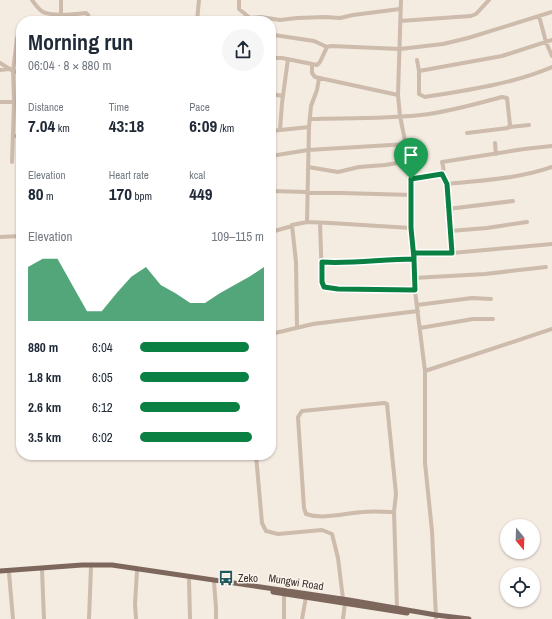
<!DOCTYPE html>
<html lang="en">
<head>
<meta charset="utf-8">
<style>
  :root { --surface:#fff; --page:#f6f6f7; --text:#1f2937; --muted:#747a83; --accent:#0b8043 }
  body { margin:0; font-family:"Archivo Narrow",sans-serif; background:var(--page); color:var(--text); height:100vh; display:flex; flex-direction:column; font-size:15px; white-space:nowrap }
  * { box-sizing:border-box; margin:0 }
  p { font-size:13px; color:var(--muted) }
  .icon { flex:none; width:22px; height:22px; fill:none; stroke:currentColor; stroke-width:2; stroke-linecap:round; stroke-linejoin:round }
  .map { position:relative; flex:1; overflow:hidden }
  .drawer { position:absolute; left:16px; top:16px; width:260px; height:444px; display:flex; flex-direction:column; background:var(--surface); border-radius:16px; box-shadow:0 1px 3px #0004 }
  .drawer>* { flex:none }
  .needle { width:26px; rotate:161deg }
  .controls { position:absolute; left:500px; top:519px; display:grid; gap:8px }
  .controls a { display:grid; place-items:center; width:40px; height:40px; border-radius:50%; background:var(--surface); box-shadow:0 1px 3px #0004; font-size:20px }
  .pin { position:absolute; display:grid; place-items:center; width:34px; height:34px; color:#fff; margin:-41px -17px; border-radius:50% 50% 50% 0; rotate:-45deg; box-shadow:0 0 4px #0007 }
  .pin .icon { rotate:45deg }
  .round { display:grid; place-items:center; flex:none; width:42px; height:42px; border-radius:21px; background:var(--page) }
  .head { display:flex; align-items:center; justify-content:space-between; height:68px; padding:0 12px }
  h1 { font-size:22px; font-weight:800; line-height:30px }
  .metrics { display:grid; grid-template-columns:repeat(3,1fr); gap:6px; height:68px; padding:4px 12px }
  .metrics div { display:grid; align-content:center }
  .metrics b { font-size:17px; font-weight:800 }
  .metrics small { font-size:11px; font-weight:400 }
  .metrics p { font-size:11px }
  .chart { height:112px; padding:8px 12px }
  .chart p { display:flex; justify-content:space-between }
  .chart svg { width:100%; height:72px; margin-top:4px; fill:var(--accent); opacity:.7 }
  ul { padding:0 12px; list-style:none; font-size:13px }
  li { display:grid; grid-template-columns:64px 48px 1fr; align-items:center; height:30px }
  li i { height:10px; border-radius:5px; background:var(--accent) }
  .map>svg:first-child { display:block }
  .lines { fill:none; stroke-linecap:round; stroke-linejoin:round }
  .minor { stroke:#cdbbac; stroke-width:4 }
  .major { stroke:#7d675c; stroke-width:5 }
  .route-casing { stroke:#fff; stroke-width:8 }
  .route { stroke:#0b8043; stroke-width:5 }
  .labels { text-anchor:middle; stroke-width:3; stroke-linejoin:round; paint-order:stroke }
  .poi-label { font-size:11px; fill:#3b302b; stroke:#fbf5ee; text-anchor:start }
  .street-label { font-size:11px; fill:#3b302b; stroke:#fbf5ee }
</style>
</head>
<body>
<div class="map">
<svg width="552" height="619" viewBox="0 0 552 619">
  <rect width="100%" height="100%" fill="#f4ebe1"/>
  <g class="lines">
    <path class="minor" d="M32 0C35 4 38 9 43 12 53 17 75 14 86 13L88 15 90 21
      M61 0V14
      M239 0V9L250 18 261 17 280 20 297 18 325 17 340 18 353 15 400 9
      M401 0 398 95 400 116 411 170 412 205 411 228 414 259V283L425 371V463L432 531 436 618
      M539 16 546 42 552 56
      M197 21 199 0
      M400 21 471 16 476 14 489 0
      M271 51 274 35 314 41 327 47
      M271 58H282L317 65 320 62 327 47 331 46 400 49 443 44 468 38 552 12
      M417 60 419 71V94L425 97C469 90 512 84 552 67
      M0 63 13 71 21 73
      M312 65V73L315 77 398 95
      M0 70 9 69
      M419 71 502 56 552 40
      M271 94 283 96
      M0 102H21
      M310 119C347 118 384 119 421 115 449 112 475 104 502 97L507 98 510 125 508 128 467 133
      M510 127 529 125
      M280 130 282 103 288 59
      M271 131 309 127
      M13 136H21
      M495 143 496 154
      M271 156 308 150 407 144
      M12 162 14 102 13 71 17 38
      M308 167 338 172 359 167 385 165 410 161
      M442 174 447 184 452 253
      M411 179 438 175C445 172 444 169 442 162L524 149 552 146
      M447 184C483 180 518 179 552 167
      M271 191 412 195
      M448 209 513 201
      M307 222 309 127 311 106 317 90 319 78
      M320 223 322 282 324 287 338 289 415 290
      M450 231 487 228 527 222
      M271 232 292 226
      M0 237 21 236
      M414 253H452L552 244
      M321 262C352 264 383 259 414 259
      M414 278 485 274 546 267
      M417 305 472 298 491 299
      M297 327 296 262 292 225 307 222 330 223 411 228
      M420 328 473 319H493
      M271 334 313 324 418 311
      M425 371 552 329
      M256 455 262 523 266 531 278 534 322 530 332 534 338 558 343 599
      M394 512C384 512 373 511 363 512 345 513 323 520 306 514L304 508 298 417 302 411 384 403 387 404 396 494 394 512 397 608
      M42 570 44 619
      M9 573 13 619
      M189 579 190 619
      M214 582 216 608V619
      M89 619 91 567
      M136 619 135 604 137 571
      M284 619V594
      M302 619 306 597
      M343 619 345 603"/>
    <path class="major" d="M0 571 82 565H112L349 600 436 615 469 619
      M273 592 407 613"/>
  </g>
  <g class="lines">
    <defs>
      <path id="route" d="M411 179V228L414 259 415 290 338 289 324 287 322 282V262C352 264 383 259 414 259V253H452L447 184 442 174 411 179"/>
    </defs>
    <use href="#route" class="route-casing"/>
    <use href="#route" class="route"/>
  </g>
  <defs>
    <symbol id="bus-bare" viewBox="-9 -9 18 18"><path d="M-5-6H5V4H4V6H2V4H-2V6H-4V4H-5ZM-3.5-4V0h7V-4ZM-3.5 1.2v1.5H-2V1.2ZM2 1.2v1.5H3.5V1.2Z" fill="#1f5a5e" stroke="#fbf5ee" stroke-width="2.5" paint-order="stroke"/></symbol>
  </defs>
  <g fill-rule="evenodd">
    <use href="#bus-bare" x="215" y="567" width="22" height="22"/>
  </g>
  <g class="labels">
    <g class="poi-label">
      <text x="238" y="582">Zeko</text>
    </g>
    <g class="street-label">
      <text transform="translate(296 582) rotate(9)" y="4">Mungwi Road</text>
    </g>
  </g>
</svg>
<div class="controls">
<a><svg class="needle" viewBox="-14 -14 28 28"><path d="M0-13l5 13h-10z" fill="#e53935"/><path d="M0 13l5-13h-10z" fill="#747a83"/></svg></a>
<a><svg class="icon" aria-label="locate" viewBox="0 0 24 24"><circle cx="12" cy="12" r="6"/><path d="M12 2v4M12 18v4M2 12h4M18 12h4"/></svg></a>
</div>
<div class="pin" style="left:411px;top:179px;background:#1e9e55"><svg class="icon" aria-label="arrive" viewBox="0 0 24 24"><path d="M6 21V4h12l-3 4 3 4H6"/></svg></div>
<section class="drawer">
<div class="head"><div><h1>Morning run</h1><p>06:04 · 8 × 880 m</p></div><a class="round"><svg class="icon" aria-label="share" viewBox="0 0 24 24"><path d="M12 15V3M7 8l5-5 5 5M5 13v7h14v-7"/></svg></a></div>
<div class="metrics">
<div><p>Distance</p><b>7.04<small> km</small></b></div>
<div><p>Time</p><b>43:18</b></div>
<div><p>Pace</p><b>6:09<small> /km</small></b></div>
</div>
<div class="metrics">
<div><p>Elevation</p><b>80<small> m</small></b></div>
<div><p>Heart rate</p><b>170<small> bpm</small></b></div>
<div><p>kcal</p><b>449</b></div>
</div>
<div class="chart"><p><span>Elevation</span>109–115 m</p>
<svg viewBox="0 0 160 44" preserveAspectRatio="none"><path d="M0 44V11L10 6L20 6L30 22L40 38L50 38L60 27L70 17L80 11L90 22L100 27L110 33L120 33L130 27L140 22L150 17L160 11V44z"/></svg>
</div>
<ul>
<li><b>880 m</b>6:04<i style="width:88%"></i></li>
<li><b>1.8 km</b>6:05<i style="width:88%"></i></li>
<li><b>2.6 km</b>6:12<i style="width:81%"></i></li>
<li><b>3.5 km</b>6:02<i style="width:90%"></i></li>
</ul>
</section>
</div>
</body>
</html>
